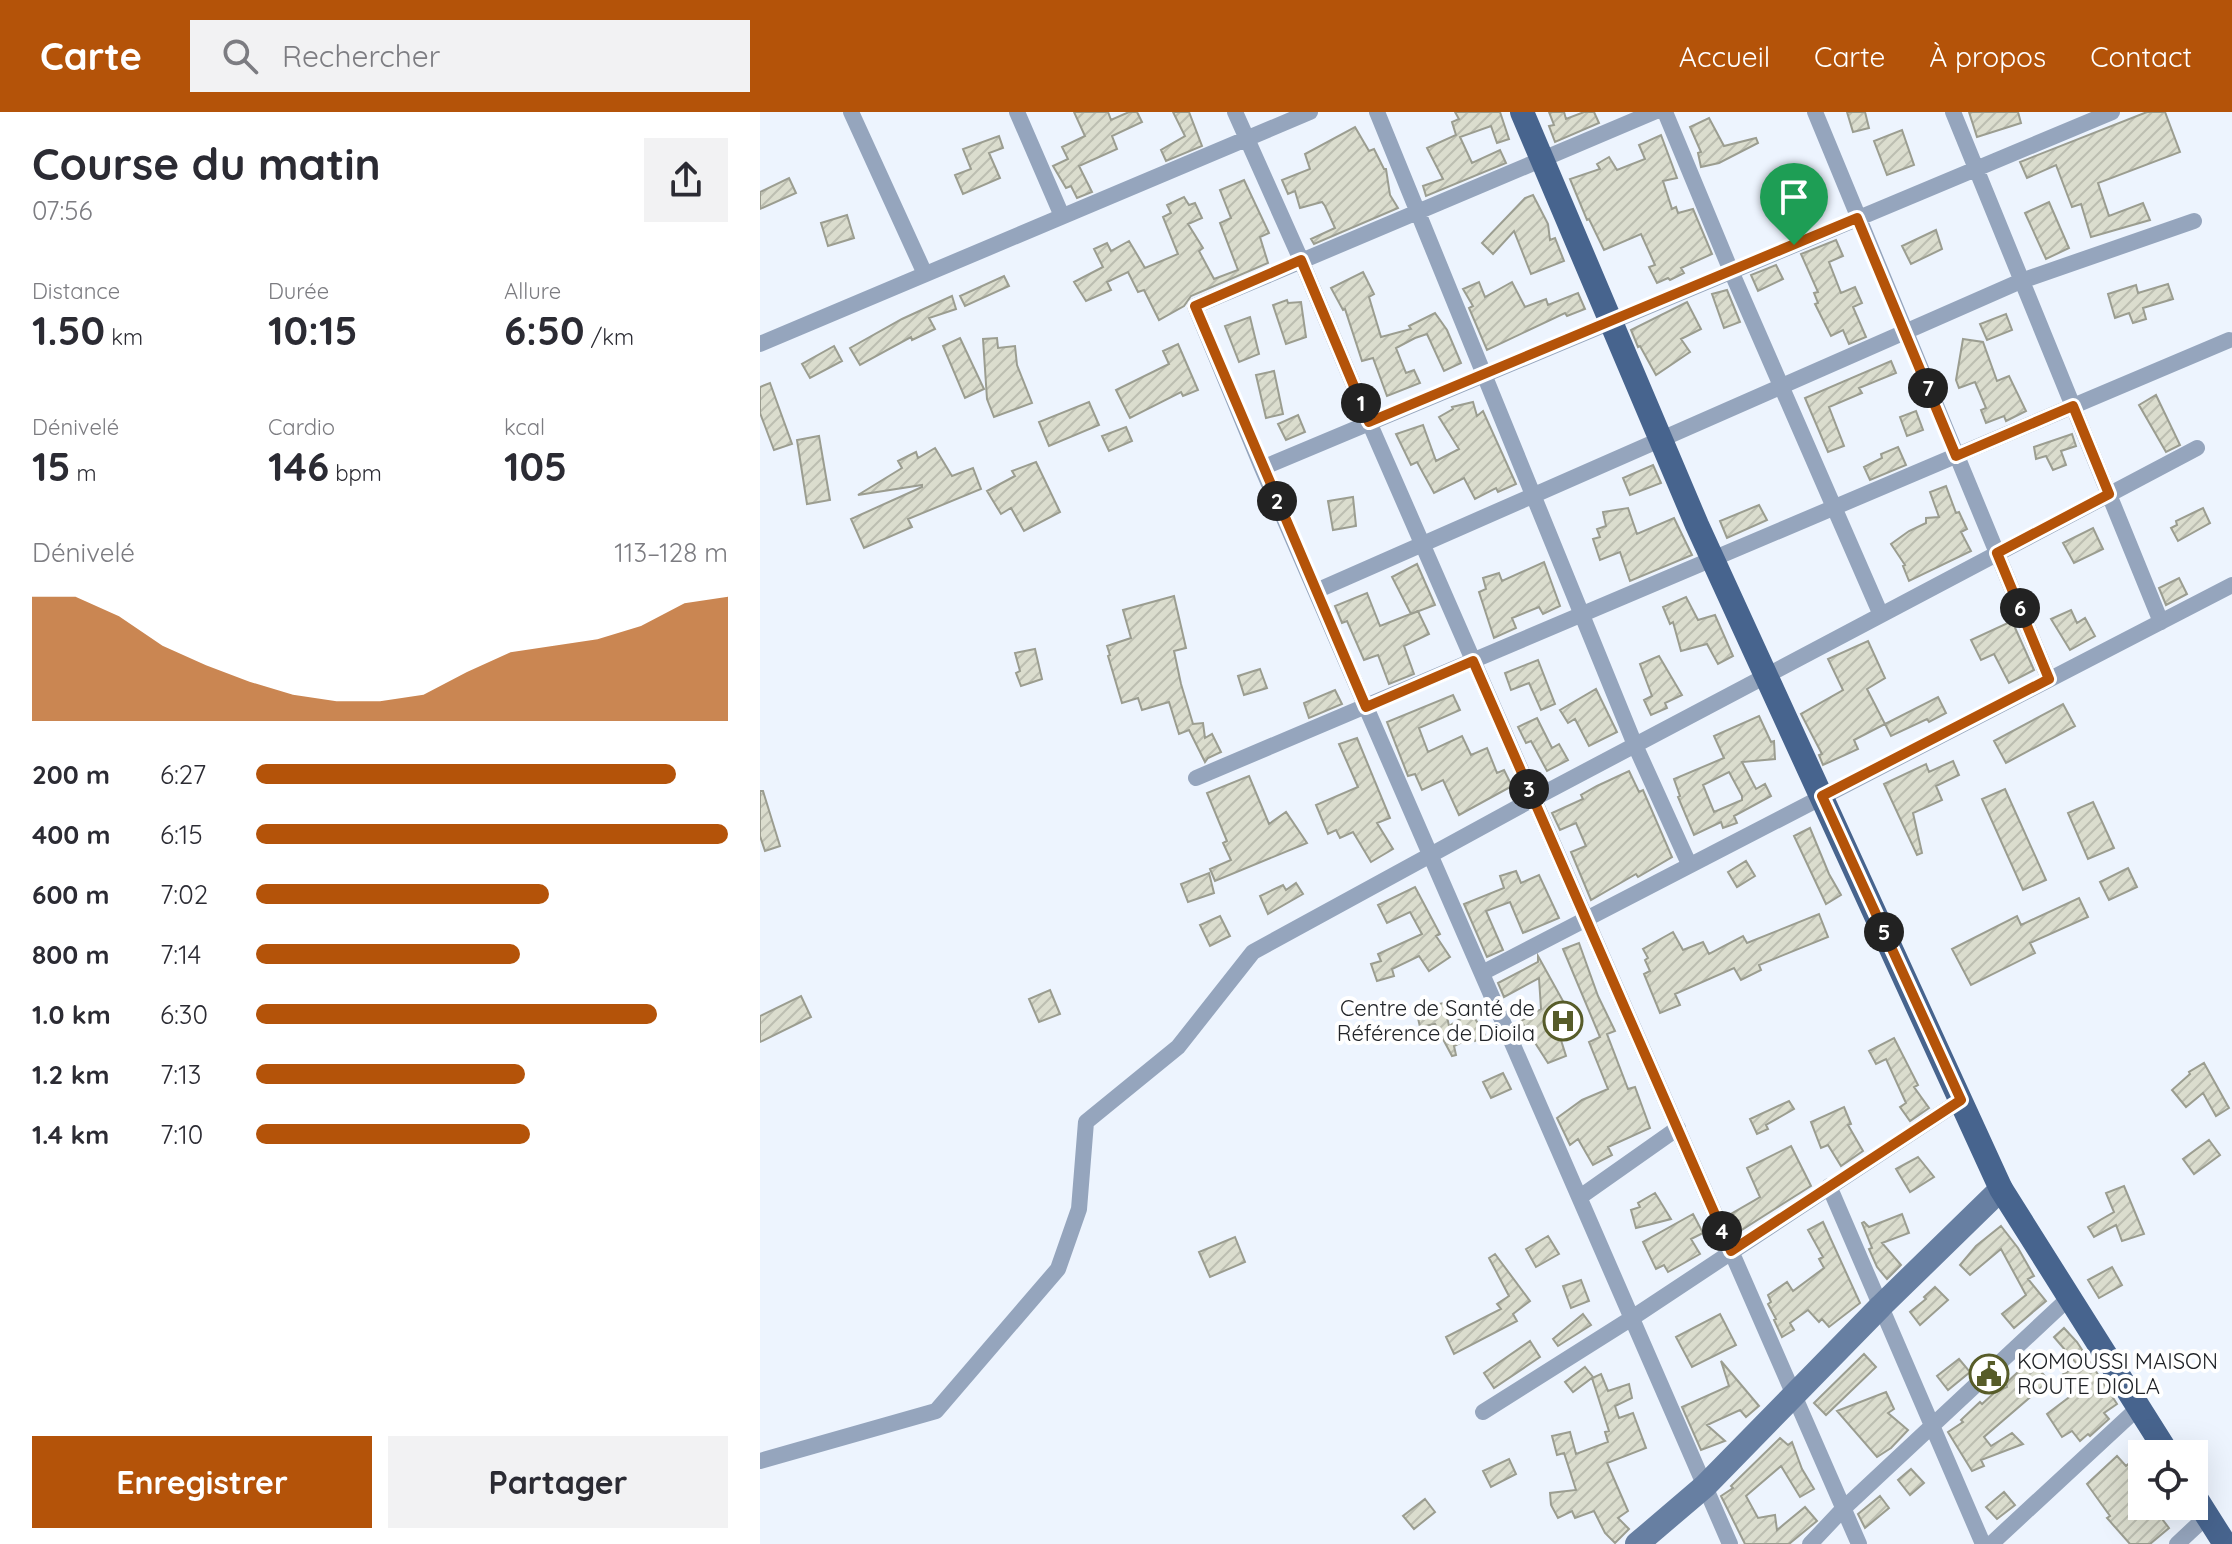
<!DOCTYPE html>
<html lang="fr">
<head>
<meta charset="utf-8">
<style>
  :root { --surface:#fff; --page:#f2f2f3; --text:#2b2b33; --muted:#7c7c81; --accent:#b45309 }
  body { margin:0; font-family:Quicksand,sans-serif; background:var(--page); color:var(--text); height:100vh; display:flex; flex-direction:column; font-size:30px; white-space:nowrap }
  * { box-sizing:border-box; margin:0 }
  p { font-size:26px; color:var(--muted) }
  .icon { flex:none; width:44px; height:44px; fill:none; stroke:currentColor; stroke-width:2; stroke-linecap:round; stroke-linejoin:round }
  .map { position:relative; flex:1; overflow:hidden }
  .panel { display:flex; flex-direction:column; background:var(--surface); width:760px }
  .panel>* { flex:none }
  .fabs { position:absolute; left:1368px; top:1328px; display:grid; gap:16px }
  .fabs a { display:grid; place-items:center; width:80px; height:80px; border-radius:0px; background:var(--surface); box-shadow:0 8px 32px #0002; font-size:40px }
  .pin { position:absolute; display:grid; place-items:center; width:68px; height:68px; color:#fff; margin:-82px -34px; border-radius:50% 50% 50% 0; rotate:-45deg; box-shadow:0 0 8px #0007 }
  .pin .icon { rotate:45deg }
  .km { position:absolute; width:40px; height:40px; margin:-20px; border-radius:50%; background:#222; color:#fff; font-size:22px; line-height:40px; text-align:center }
  .round { display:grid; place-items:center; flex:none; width:84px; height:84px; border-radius:0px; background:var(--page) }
  .headline { display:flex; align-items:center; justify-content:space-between; height:136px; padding:0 32px }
  h1 { font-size:44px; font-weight:700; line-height:60px }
  .stats { display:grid; grid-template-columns:repeat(3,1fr); gap:12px; height:136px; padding:8px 32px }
  .stats div { display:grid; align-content:center }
  .stats b { font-size:40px; font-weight:700 }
  .stats small { font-size:22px; font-weight:400 }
  .stats p { font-size:22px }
  .chart { height:224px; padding:16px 32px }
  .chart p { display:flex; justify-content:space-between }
  .chart svg { width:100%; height:144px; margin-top:8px; fill:var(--accent); opacity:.7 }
  .button { display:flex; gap:16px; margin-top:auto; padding:16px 32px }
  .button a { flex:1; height:92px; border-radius:0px; background:var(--accent); color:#fff; font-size:32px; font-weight:700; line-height:92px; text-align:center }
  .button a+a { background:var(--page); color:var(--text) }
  ul { padding:0 32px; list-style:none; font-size:26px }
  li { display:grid; grid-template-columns:128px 96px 1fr; align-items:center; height:60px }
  li i { height:20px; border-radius:10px; background:var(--accent) }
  header { display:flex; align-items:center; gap:48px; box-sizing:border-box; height:112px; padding:0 40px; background:var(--accent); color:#fff }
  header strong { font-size:38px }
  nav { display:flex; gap:44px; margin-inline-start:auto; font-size:28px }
  .search { width:560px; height:72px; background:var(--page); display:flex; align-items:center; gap:20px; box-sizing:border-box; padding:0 28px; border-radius:0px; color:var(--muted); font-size:30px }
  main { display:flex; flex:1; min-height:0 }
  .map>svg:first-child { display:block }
  .building { fill:url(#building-hatch); stroke:#9b9d90; stroke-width:2; fill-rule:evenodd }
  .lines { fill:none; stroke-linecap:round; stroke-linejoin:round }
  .street { stroke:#95a5bd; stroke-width:16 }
  .secondary { stroke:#677fa2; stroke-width:24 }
  .primary { stroke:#47648e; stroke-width:24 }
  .route-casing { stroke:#fff; stroke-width:16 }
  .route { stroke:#b45309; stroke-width:10 }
  .labels { text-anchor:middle; stroke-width:8; stroke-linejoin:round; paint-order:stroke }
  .poi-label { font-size:22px; fill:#212428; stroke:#fff; text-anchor:end }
</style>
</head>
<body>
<header>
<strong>Carte</strong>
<div class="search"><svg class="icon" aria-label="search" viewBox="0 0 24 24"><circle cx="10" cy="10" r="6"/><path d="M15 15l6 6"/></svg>Rechercher</div>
<nav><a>Accueil</a><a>Carte</a><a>À propos</a><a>Contact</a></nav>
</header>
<main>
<section class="panel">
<div class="headline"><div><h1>Course du matin</h1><p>07:56</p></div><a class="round"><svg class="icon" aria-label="share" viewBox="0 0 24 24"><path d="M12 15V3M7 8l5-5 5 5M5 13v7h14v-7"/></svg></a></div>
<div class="stats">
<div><p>Distance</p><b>1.50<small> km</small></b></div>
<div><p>Durée</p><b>10:15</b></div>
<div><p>Allure</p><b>6:50<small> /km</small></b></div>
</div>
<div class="stats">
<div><p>Dénivelé</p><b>15<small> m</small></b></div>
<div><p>Cardio</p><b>146<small> bpm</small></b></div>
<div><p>kcal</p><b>105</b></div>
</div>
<div class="chart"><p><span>Dénivelé</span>113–128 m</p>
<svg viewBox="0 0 160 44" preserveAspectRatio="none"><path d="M0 44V6L10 6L20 12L30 21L40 27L50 32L60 36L70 38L80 38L90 36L100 29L110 23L120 21L130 19L140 15L150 8L160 6V44z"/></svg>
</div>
<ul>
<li><b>200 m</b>6:27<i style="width:89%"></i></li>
<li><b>400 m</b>6:15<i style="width:100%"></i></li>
<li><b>600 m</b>7:02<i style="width:62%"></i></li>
<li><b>800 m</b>7:14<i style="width:56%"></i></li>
<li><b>1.0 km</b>6:30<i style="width:85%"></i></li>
<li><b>1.2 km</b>7:13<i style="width:57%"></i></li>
<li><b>1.4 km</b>7:10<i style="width:58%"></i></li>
</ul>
<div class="button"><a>Enregistrer</a><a>Partager</a></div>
</section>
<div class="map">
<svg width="1472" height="1432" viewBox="0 0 1472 1432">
  <defs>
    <pattern id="building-hatch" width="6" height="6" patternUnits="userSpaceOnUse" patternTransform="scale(2)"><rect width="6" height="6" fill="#dbddce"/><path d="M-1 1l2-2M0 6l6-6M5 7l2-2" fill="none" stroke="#bcbeb1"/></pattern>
  </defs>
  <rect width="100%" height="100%" fill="#edf4fe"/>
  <path class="building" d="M314 0H348L351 8 369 0H377L382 10 352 24 357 37 319 54 332 80 317 86 311 74 306 76 293 54 308 47 302 35 325 24Z
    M413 0H429L442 34 406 49 401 38 425 24Z
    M695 0H740L749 27 737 31 731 14 700 25 712 51 740 38 746 51 666 84 663 74 683 67 667 36 696 23 692 10 699 7Z
    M789 0H804L806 7 824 0H834L839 11 795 30 789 14 794 13Z
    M1087 0H1105L1109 16 1093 20Z
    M1209 0H1258L1261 11 1217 25Z
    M1387 0H1405L1420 40 1338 71 1349 104 1383 91 1390 108 1331 125 1321 92 1312 95 1296 53 1267 66 1260 50Z
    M949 6 964 34 996 26 998 31 959 51 941 55 938 41 941 40 930 15Z
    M595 15 609 39 614 37 624 57H626L630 83 638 96 554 132 551 127 575 116 565 94 562 90 540 96 535 79 528 82 522 68 550 57 545 42Z
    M1142 18 1154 53 1127 63 1114 29Z
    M901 23 917 66 903 69 912 97 916 95 918 101 933 97 952 142 921 156 924 161 910 168 908 166 897 171 889 155 895 153 881 122 844 138 829 107 827 108 810 67 840 57 837 52 849 45 857 58 885 47 879 33Z
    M239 24 243 36 229 41 240 66 203 82 195 63 211 57 203 37Z
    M29 66 36 81 0 97V80Z
    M484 68 509 121 500 125 508 151 431 184 424 194 399 208 384 178 378 180 368 160 347 170 351 178 326 189 314 170 343 155 334 137 347 131 351 139 369 129 385 156 418 142 403 105 411 101 407 93 424 85 429 93 435 91 442 106 428 112 443 136 439 139 454 167 478 158 460 111 471 106 460 78Z
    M773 83 788 112 790 128 795 126 804 149 771 162 754 119 733 142 722 131 765 86Z
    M1289 90 1309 136 1286 147 1265 101Z
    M87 103 94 126 68 134 61 111Z
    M1176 118 1182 137 1151 152 1142 134Z
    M1076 128 1083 144 1069 150 1081 181 1095 175 1102 191 1093 195 1106 225 1089 232 1083 218 1071 224 1055 192 1058 191 1054 181 1058 180 1041 142Z
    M1016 153 1023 167 998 179 991 163Z
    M603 160 614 182 609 185 621 225 651 217 649 214 675 201 687 218 701 251 684 259 667 222 655 226 636 236 646 261 654 258 660 271 627 284 613 246 602 249 585 197 583 198 571 176Z
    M244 164 249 174 205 194 200 184Z
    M719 170 725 185 752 170 765 195 786 187 788 193 818 181 825 197 807 204 805 201 727 238 709 196 713 194 703 177Z
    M1408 172 1413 187 1383 196 1386 207 1373 211 1369 201 1355 206 1348 182 1376 173 1378 181Z
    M967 178 980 210 964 216 952 182Z
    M192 184 196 197 169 206 175 217 152 228 151 225 100 253 90 236 142 207Z
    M527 188 528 191 541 190 546 225 526 232 513 193Z
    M927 190 941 217 921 227 930 240 896 263 880 234 878 235 871 218Z
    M1246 202 1252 218 1227 228 1220 212Z
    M490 205 499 242 479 250 465 214Z
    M200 226 224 277 205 286 183 234Z
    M237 226 238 236 255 234 257 253 272 291 234 305 227 287 223 227Z
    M1203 227 1223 230 1237 269 1249 264 1266 299 1246 309 1244 304 1226 311 1221 298 1226 296 1215 270 1199 276 1196 268Z
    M418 232 438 278 423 284 421 280 370 306 356 278 409 252 403 239Z
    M74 234 82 249 50 266 42 252Z
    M1131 249 1136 261 1099 276 1102 281 1069 295 1084 334 1068 340 1045 286Z
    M514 259 523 302 506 306 496 263Z
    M10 271 32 332 14 338 0 301V275Z
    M1396 283 1420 333 1406 340 1379 293Z
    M329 290 339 313 289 334 279 310Z
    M713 290 717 304 723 299 756 372 738 380 736 376 715 387 704 366 674 381 657 350 651 353 636 322 663 313 676 349 699 337 679 305 693 297 692 295Z
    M1156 299 1163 318 1147 324 1140 305Z
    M538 303 545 320 526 328 518 312Z
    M366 315 372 329 349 339 342 324Z
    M1312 322 1316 334 1301 339 1306 353 1293 358 1286 344 1276 347 1274 335Z
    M59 324 70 388 47 392 37 328Z
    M1138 335 1146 353 1110 368 1104 355 1122 346 1121 342Z
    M175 336 192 364 213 356 221 377 148 407 152 415 104 436 91 407 162 375V373L98 383 142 356 138 349 156 340 158 346Z
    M276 350 300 400 264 419 251 396 241 402 227 379 255 364 252 359Z
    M893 353 901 371 870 383 863 366Z
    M1186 374 1196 401 1199 400 1207 417 1201 420 1211 439 1149 469 1143 454 1145 453 1131 432 1149 419 1166 411V406L1179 405 1170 380Z
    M593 385 596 414 573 418 568 389Z
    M999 393 1007 408 967 426 960 409Z
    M868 396 877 422 914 406 932 443 870 469 860 440 840 448 833 427 840 425 837 417 846 414 843 400Z
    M1443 396 1450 411 1418 429 1411 416 1417 413 1416 409Z
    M1333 416 1343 437 1314 451 1303 431Z
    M784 450 800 494 783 502 779 495 752 506 756 516 734 526 719 480 726 477 723 466 739 461 742 469Z
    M657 452 675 493 651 502 632 465Z
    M1419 466 1427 482 1406 493 1399 476Z
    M607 481 620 514 658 499 669 522 644 534 654 562 629 572 618 543 604 548 587 509 582 511 575 494Z
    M414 484 426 536 414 539 421 572 433 612 443 611 445 626 452 622 461 640 448 646 445 650 429 618 419 622 409 590 382 598 378 586 362 591 348 544 350 543 347 534 371 526 363 498Z
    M926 485 938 508 955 503 973 544 958 552 947 532 921 539 913 510 910 512 903 495Z
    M1311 498 1317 511 1325 506 1335 524 1310 538 1291 507Z
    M1252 509 1274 558 1249 571 1234 542 1221 548 1211 528Z
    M1108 529 1125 566 1107 577 1125 612 1094 628 1098 637 1063 653 1059 643 1062 642 1041 602 1083 578 1068 547Z
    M275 537 282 567 261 574 256 561 260 559 255 541Z
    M899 544 922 583 905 591 907 596 891 603 884 588 892 584 880 552Z
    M778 548 795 592 781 598 769 571 751 578 745 561Z
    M500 557 507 576 484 583 478 564Z
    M836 577 857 620 829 634 815 607 808 611 800 598Z
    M575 578 582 592 549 606 544 591Z
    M693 583 700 598 659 616 668 640 702 624 711 643 727 636 737 661 744 658 752 674 699 703 683 668 662 678 655 662 648 664 627 610Z
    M1178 585 1186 601 1169 610 1167 607 1131 624 1125 612Z
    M1303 592 1315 614 1246 651 1234 629Z
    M999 604 1011 630 1014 629 1015 647 982 650 996 677 1005 672 1011 684 974 704 977 711 963 716 961 710 934 723 918 685 920 684 914 667 964 646 954 624ZM969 660 982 684V688L954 700 943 673Z
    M777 606 792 636 799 632 808 648 787 659 771 629 766 631 758 615Z
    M597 626 630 706 617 711 633 737 611 750 593 720 580 726 576 718 568 722 556 693 598 675 579 632Z
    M1193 649 1199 663 1176 674 1182 688 1153 701 1162 741 1157 743 1124 672 1166 652 1169 660Z
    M869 659 879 680 883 678 912 745 878 765 876 762 831 788 811 740 826 734 816 711 800 718 792 701 823 687 821 683 837 674Z
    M489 664 509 712 526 700 547 731 455 769 450 757 471 748 463 731 467 729 447 681Z
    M1245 677 1286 768 1263 778 1222 687Z
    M0 679H3L20 734 5 739 0 724Z
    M1333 690 1354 736 1328 747 1308 701Z
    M1050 716 1069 762 1081 783 1066 792 1034 724Z
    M986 749 995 764 977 775 968 760Z
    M1368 756 1377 775 1349 788 1340 770Z
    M756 759 761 771 779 763 799 806 763 821 750 790 726 799 743 838 727 845 704 792 744 776 740 764Z
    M449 761 454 781 428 790 421 772Z
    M536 771 543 782 508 802 500 784 523 773 526 778Z
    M655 775 680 822 676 824 690 845 669 859 659 844 632 857 634 864 617 869 611 852 621 849 618 842 662 822 650 800 627 811 618 793Z
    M1319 786 1328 805 1270 831 1275 841 1211 873 1192 837 1257 804 1261 813Z
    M1059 802 1068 825 999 853 1001 858 981 868 974 856 915 882 920 893 900 901 884 862 890 859 885 848 888 846 883 837 913 820 923 838 943 830 949 842 983 824 987 831Z
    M460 804 470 824 450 834 440 813Z
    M819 831 838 884 855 919 847 922 868 977 875 975 890 1016 848 1035 852 1043 833 1053 818 1027 810 1033 797 1006 822 988 848 977 829 930 840 925 803 837Z
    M778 844 808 898 794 906 806 944 788 951 761 909 781 897 779 866 744 885 738 871 778 850Z
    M290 878 300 902 279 910 269 887Z
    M41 884 51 905 0 930V904Z
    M684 891 689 914 711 900 725 923 715 929 712 925 694 934 696 943 692 944 675 912 660 915 656 897Z
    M1134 926 1158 973 1154 975 1169 996 1150 1009 1140 995 1146 991 1126 947 1116 952 1109 939Z
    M1444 951 1469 996 1456 1004 1443 981 1426 995 1412 978 1430 962 1429 960Z
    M743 961 751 977 731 986 723 970Z
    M1029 989 1034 997 1006 1013 1008 1017 997 1022 990 1007Z
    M1084 995 1091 1012 1088 1013 1103 1039 1081 1054 1068 1033 1061 1036 1051 1010Z
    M1449 1028 1460 1043 1434 1062 1423 1047Z
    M1031 1034 1051 1074 980 1119 971 1102 1000 1085 987 1056Z
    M1158 1045 1174 1065 1150 1080 1136 1057Z
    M1364 1074 1384 1122 1362 1129 1356 1113 1334 1125 1328 1115 1354 1100 1346 1081Z
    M895 1081 911 1107 876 1116 871 1098 880 1095 878 1091Z
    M933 1102 943 1121 931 1127 940 1142 908 1160 904 1153 896 1157 883 1130Z
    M1142 1102 1149 1121 1122 1131 1141 1153 1127 1167 1117 1155 1109 1137 1112 1136 1102 1111 1104 1110 1109 1115Z
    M1063 1110 1100 1191 1069 1215 1062 1207 1059 1210 1048 1198 1030 1211 1034 1218 1022 1225 1014 1208 1016 1207 1008 1192 1011 1190 1008 1183 1027 1170 1033 1179 1064 1156 1059 1147 1063 1145 1048 1118Z
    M1241 1114 1258 1136 1274 1164 1268 1167 1286 1189 1254 1216 1242 1202 1266 1183 1241 1137 1210 1163 1200 1153 1216 1134Z
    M788 1124 799 1142 776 1155 766 1137Z
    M475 1125 485 1150 450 1165 439 1140Z
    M735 1142 770 1189 753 1202 757 1209 694 1242 686 1225 741 1197 737 1192 749 1184 729 1146Z
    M1352 1155 1362 1173 1339 1186 1328 1168Z
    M821 1168 829 1189 811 1196 803 1174Z
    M1175 1175 1188 1188 1160 1213 1150 1200 1166 1187 1164 1185Z
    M823 1202 831 1213 798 1234 793 1227Z
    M960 1202 976 1233 932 1255 916 1225Z
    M1304 1216 1317 1230 1357 1292 1344 1301 1349 1307 1330 1324 1328 1322 1320 1329 1312 1319 1302 1325 1287 1302 1312 1283 1300 1264 1318 1253 1294 1225Z
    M770 1229 780 1245 734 1276 724 1261Z
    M1104 1242 1116 1255 1066 1303 1054 1291Z
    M1199 1247 1210 1260 1188 1278 1177 1264Z
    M1271 1248 1289 1269 1224 1325 1231 1334 1252 1321 1263 1332 1221 1348 1224 1354 1212 1359 1188 1320 1203 1310 1201 1308 1220 1290 1222 1292 1234 1281 1247 1275 1246 1271Z
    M961 1249 999 1294 986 1305 980 1298 947 1313 965 1329 941 1338 922 1295 969 1274Z
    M825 1255 833 1265 813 1280 805 1270Z
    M841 1262 848 1279 869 1272 872 1286 855 1294 859 1306 873 1301 886 1336 847 1351 868 1399 858 1406 869 1417 855 1431 845 1421 834 1399 815 1406 812 1399 798 1406 791 1393 790 1381 816 1378 804 1341 797 1343 792 1324 810 1320 816 1342 848 1330 845 1320 849 1319 832 1266Z
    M1126 1280 1134 1297 1128 1301 1148 1318 1131 1336 1117 1345 1077 1299Z
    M1020 1326 1028 1333 1032 1330 1042 1357 1054 1377 1040 1385 1021 1354 986 1384 998 1406 1015 1403 1017 1418 1045 1395 1057 1409 1029 1432H985L961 1384 973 1376 971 1374Z
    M1382 1340V1394H1392L1409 1416 1390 1432H1370L1347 1406 1350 1404 1327 1372 1357 1344 1366 1354Z
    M749 1347 756 1362 731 1375 723 1359Z
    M1151 1357 1164 1371 1150 1383 1138 1368Z
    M1244 1380 1255 1393 1237 1407 1226 1395Z
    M1120 1384 1129 1396 1105 1416 1098 1402Z
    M665 1387 675 1400 654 1417 643 1404Z"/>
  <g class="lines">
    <path class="street" d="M91 0 165 162
      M257 0 302 104
      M475 0 541 148 609 310 1099 1432
      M617 0 875 633 929 752
      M894 0 435 194 502 356 970 1432
      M905 0 971 159 1121 503
      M1055 0 1289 567
      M1193 0 1401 510
      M0 232 550 0
      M502 356 1352 0
      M556 479 1261 169 1434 109
      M436 666 1469 228
      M722 861 1472 473
      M1069 1074 1223 1432
      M820 1085 918 1016
      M723 1300 872 1206 1201 988
      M0 1349 176 1299 298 1157 319 1097 326 1010 418 935 493 840 773 687 1437 336
      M1050 1432 1083 1397 1310 1185
      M1231 1432 1379 1295
      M1417 1432 1447 1404"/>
    <path class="secondary" d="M877 1432 945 1374 1121 1194 1241 1077"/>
    <path class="primary" d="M762 0 937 413 1241 1077 1408 1342
      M1434 1383 1465 1432"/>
  </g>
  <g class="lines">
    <defs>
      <path id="route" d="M1097 106 1196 344 1313 294 1349 382 1237 441 1289 567 1062 684 1201 988 971 1139 713 549 606 595 435 194 541 148 609 310Z"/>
    </defs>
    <use href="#route" class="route-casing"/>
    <use href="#route" class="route"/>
  </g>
  <defs>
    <symbol id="hospital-ring" viewBox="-11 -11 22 22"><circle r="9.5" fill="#fff" stroke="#575c29" stroke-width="1.5"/><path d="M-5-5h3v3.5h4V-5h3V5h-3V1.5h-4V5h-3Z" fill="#575c29"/></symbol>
    <symbol id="civic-ring" viewBox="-11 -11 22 22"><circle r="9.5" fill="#fff" stroke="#575c29" stroke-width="1.5"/><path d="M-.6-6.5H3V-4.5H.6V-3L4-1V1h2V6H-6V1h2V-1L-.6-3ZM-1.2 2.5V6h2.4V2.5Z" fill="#575c29"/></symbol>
  </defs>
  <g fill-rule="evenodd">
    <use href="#hospital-ring" x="781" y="887" width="44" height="44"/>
    <use href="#civic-ring" x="1207" y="1240" width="44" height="44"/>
  </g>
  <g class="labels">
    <g class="poi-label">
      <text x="775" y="904">Centre de Santé de<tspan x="775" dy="25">Référence de Dioila</tspan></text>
      <text x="1257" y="1257" text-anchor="start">KOMOUSSI MAISON<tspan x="1257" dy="25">ROUTE DIOLA</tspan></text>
    </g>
  </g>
</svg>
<div class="fabs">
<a><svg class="icon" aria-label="locate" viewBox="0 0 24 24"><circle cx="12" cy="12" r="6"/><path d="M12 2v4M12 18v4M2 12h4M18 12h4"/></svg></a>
</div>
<div class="pin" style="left:1034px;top:133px;background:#1e9e55"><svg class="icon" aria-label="arrive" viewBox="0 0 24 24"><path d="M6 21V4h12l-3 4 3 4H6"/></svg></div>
<b class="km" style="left:601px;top:291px">1</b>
<b class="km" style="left:517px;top:389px">2</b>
<b class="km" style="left:769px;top:677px">3</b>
<b class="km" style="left:962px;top:1119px">4</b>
<b class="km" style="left:1124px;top:820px">5</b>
<b class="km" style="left:1260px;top:496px">6</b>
<b class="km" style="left:1168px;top:276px">7</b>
</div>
</main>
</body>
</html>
